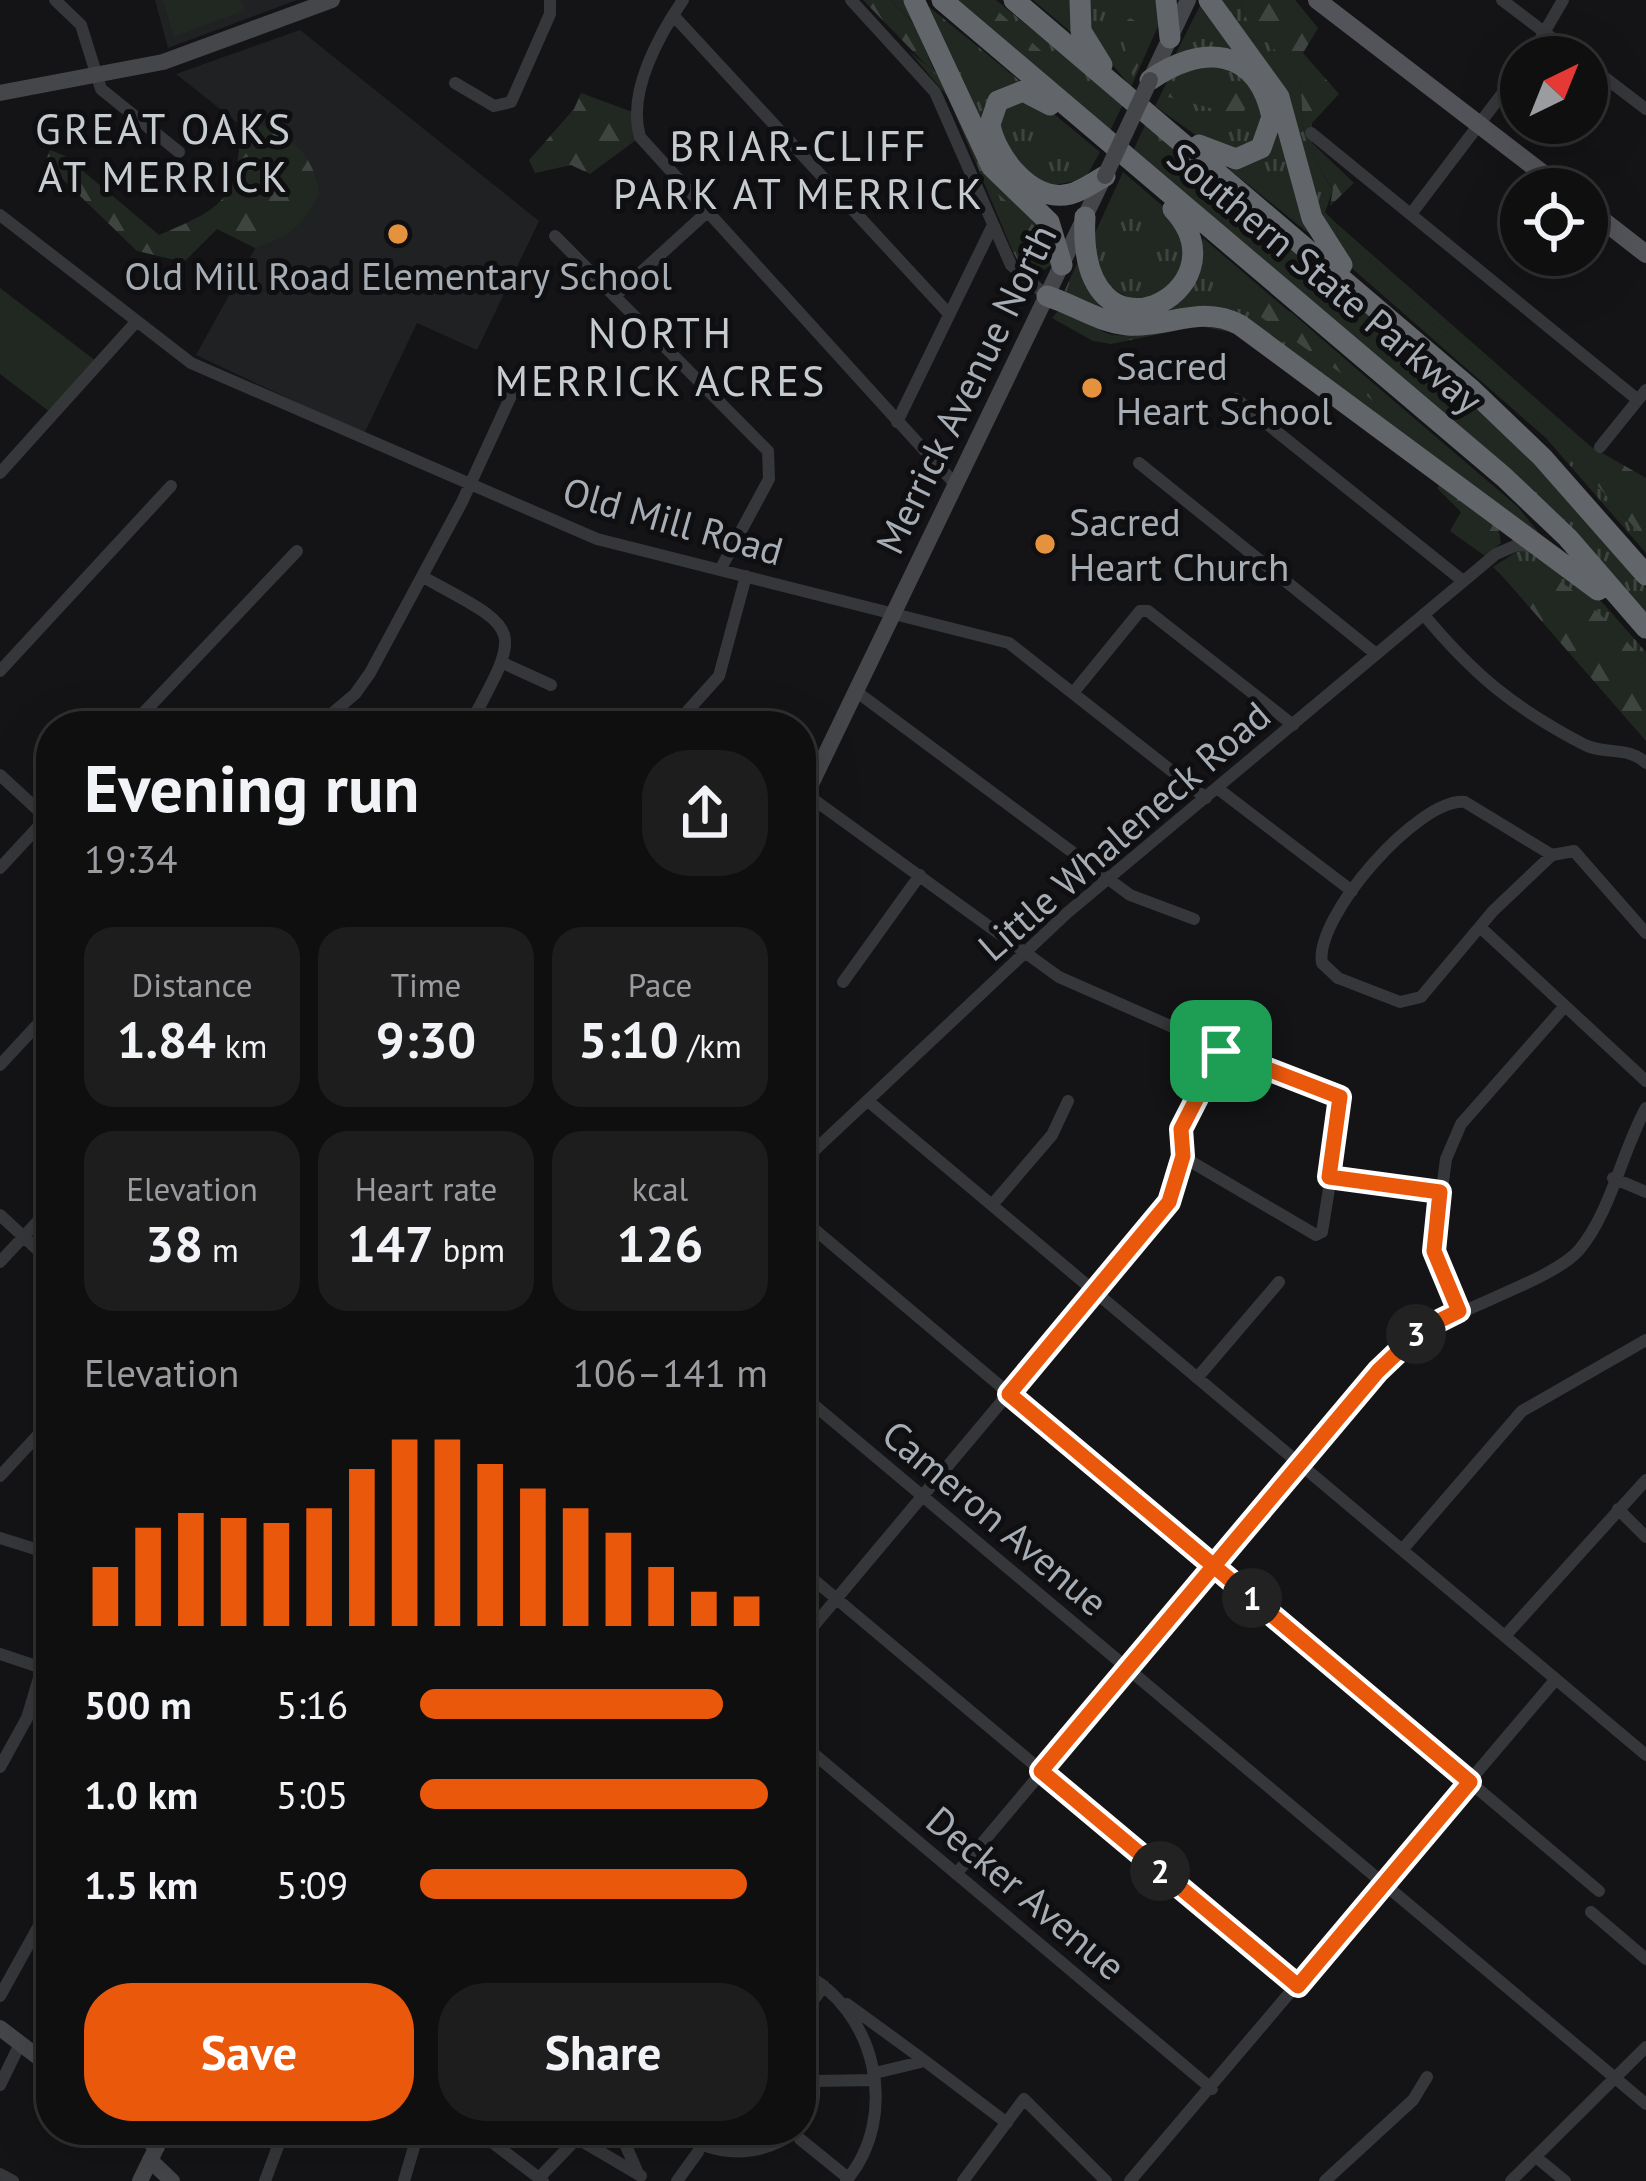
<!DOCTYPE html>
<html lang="en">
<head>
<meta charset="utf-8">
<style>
  :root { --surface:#0f0f10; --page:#1d1d1e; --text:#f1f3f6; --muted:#9b9c9f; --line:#2f2f30; --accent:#ea580c }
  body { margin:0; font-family:"PT Sans",sans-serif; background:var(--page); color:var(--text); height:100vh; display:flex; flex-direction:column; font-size:45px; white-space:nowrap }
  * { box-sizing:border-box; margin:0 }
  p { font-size:39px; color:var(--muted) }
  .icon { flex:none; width:66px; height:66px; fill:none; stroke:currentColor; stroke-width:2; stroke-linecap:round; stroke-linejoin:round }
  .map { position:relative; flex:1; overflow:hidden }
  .panel { position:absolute; left:36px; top:711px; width:780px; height:1434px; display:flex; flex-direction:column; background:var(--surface); border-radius:48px; box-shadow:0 12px 48px #0002,0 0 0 3px var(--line) }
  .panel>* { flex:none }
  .needle { width:78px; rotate:43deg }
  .buttons { position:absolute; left:1500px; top:36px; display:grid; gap:24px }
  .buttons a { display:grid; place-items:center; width:108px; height:108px; border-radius:50%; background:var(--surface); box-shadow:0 12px 48px #0002,0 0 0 3px var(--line); font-size:60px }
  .pin { position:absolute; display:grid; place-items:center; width:102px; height:102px; color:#fff; margin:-51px; border-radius:24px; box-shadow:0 6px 18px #0006 }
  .km { position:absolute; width:60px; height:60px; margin:-30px; border-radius:50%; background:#222; color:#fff; font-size:33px; line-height:60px; text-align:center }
  .round { display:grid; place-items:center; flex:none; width:126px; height:126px; border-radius:48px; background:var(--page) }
  .head { display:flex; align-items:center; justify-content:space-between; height:204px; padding:0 48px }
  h1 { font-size:66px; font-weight:700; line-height:90px }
  .figures { display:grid; grid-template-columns:repeat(3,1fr); gap:18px; height:204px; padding:12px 48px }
  .figures div { display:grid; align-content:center; border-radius:30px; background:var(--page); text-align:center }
  .figures b { font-size:51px; font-weight:700 }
  .figures small { font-size:33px; font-weight:400 }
  .figures p { font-size:33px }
  .chart { height:336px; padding:24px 48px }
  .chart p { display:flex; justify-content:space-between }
  .chart svg { width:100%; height:216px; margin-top:12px; stroke:var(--accent); stroke-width:6 }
  .button { display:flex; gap:24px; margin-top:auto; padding:24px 48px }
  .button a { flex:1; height:138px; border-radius:48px; background:var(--accent); color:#fff; font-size:48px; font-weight:700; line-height:138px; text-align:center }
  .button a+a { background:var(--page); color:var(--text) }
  ul { padding:0 48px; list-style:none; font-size:39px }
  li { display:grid; grid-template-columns:192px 144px 1fr; align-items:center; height:90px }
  li i { height:30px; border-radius:15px; background:var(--accent) }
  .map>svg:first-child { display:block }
  .built { fill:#202123 }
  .grass { fill:url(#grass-tufts) }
  .forest { fill:url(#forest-firs) }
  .park { fill:#212821 }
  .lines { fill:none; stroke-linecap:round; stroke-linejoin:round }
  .street { stroke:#35373a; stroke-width:12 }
  .secondary { stroke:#44464a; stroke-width:16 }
  .primary { stroke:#525459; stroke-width:18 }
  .highway { stroke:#62666b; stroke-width:21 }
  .secondary-bridge { stroke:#44464a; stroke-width:16 }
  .route-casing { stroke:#fff; stroke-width:24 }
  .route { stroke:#ea580c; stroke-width:15 }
  .poi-dot { fill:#e4923e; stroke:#0f0f11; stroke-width:4.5 }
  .labels { text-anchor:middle; stroke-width:10; stroke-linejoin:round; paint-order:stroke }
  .poi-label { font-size:39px; fill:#a7adb5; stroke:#0f0f11; text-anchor:start }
  .street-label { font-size:39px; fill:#a7adb5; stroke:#0f0f11 }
  .neighbourhood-label { font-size:42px; letter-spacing:3px; fill:#c7ccd1; stroke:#0f0f11 }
</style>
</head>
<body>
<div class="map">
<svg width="1646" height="2181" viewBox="0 0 1646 2181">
  <defs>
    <pattern id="grass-tufts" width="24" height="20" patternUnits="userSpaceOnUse" patternTransform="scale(3)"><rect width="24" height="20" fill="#212821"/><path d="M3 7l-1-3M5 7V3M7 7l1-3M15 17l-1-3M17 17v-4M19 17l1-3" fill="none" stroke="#3e443f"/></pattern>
    <pattern id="forest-firs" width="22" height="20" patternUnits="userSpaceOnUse" patternTransform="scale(3)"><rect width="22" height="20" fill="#212821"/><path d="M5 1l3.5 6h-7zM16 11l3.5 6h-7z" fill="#3e443f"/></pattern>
  </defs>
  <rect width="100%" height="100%" fill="#141416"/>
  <path class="built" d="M155 0H297L168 48Z
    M300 30 539 221 477 350 417 323 364 434 196 355 298 171 176 74Z"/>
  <path class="grass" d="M890 0H907L1045 225 1049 258 1037 278 1022 268 1013 252 948 97 909 51 937 74 916 25Z
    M955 0H996L1123 104 1110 131Z
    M1033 0H1077L1072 33Z
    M1085 0H1162L1159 24 1131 87 1089 36Z
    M1203 0 1241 50 1176 53Z
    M1215 0H1239C1249 37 1280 46 1295 74 1305 93 1300 110 1304 130 1309 152 1320 171 1333 190L1325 212 1336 223 1337 236 1382 271 1409 308 1486 358 1646 541V553L1546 438 1346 263Z
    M922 1 1026 86 978 125Z
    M1217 63 1239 72 1265 109 1252 150 1211 146 1155 106 1170 76Z
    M1009 101H1038L1100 152 1085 179 1044 187 1007 152 997 114Z
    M1146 123 1503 430 1646 588V613L1511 472 1134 149Z
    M1278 133 1311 230 1307 232 1229 169Z
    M1123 172 1172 214 1187 250 1169 293 1140 303 1095 280V233Z
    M1203 238 1518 507 1550 547 1245 323 1110 318 1064 292 1079 259C1081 267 1083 282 1086 287 1103 317 1153 313 1179 303Z
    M1060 309C1080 314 1101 335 1115 335 1163 338 1199 309 1245 334L1442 482 1439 486 1417 463 1243 335 1199 326 1111 344 1093 341 1052 318Z
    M1521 549 1533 550 1593 592 1646 652V661L1597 613 1512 563 1504 578 1493 567Z"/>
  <path class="forest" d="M863 0H890L915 25 936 75Z
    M965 0H986L1063 71 1056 72Z
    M1239 0H1295L1318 28 1303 53 1339 94 1312 123V143L1354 183 1330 206 1333 189C1320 171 1309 152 1304 130 1300 110 1305 93 1295 74 1280 46 1249 37 1239 0Z
    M1130 18 1144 26 1150 41 1133 77 1119 27Z
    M1233 84 1250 101 1241 116 1168 97 1173 86 1193 90Z
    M581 93 635 113 640 137 590 174 571 165 535 173 529 160 574 109Z
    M251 122C287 131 315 155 319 193 305 225 288 237 255 248L217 229 184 262 137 251 45 162 50 150 65 156 159 235C226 207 237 199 241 125Z
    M998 194 1050 240 1051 265 1042 271 1015 239Z
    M1336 223 1590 446 1646 478V541L1486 358 1409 308 1382 271 1337 236Z
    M1270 301 1292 313 1416 421 1393 419 1345 376 1258 315V305Z
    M1442 482 1498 526 1501 543 1485 556 1450 531 1461 512 1437 488Z
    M1512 563C1568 571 1607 623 1646 661V741L1504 578Z"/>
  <path class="park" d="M163 0H240L245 10 174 37Z
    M0 288 96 361 50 412 0 374Z"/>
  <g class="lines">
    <path class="street" d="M55 0 81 25 101 89 179 152
      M683 0C658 37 627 93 640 137L956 485
      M851 0 935 92 1011 265 1047 296
      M1502 0 1577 57
      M673 15 949 314
      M1530 57 1563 0
      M1587 64 1646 109
      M455 83 494 106 511 102 550 14V0
      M1311 133 1638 400
      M1411 214 1521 69
      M0 215 191 363 597 539 1009 643 1206 798
      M555 236 768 451 769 479 720 570
      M616 295 706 213
      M1236 399 1463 581
      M897 422 993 225
      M1600 447 1646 390
      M1139 463 1376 654
      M0 473 136 322
      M423 577C522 631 524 625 469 726
      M1424 615C1474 675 1514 708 1585 745 1606 755 1629 746 1646 763
      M503 663 551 685
      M0 671 171 486
      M857 692 1130 895 1194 919
      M1073 693 1140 611H1148L1293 725
      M131 726 297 551
      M317 726 355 694 370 673 462 502 515 387
      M674 726 719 676 746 576
      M0 775 51 822
      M1217 788 1352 891
      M806 794 1059 977 1343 1102 1322 1232 1316 1235 1183 1157
      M1552 855 1493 911 1421 997 1400 1002 1338 978 1322 963C1314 917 1419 797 1465 802L1552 855 1574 851 1646 933
      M0 868 51 813
      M1480 927 1646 1081
      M843 982 920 875
      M0 1065 51 1010
      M868 1101 1646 1755
      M801 1163 1067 913 1496 554 1517 545 1532 546
      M1329 1177 1440 1192
      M1613 1178 1646 1192
      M992 1205 1052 1135 1068 1101
      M0 1215 51 1262
      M801 1218 1599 1891
      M0 1262 51 1207
      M1459 1311 1434 1251 1446 1159 1461 1124 1565 1006
      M1197 1378 1279 1282
      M801 1394 1646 2104
      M0 1476 51 1421
      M1618 1509 1646 1537
      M0 1538 51 1554
      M1402 1550 1522 1411 1646 1340
      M801 1569 1298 1986
      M1505 1636 1646 1480
      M801 1641 1169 1202 1183 1157 1181 1129 1221 1051
      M0 1654 51 1671
      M801 1743 1212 2089
      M0 1767 27 1718 42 1668
      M956 1874 1401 1346C1445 1311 1550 1283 1579 1250 1611 1212 1622 1151 1646 1108
      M1591 1912 1646 1959
      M801 1972C876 2009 901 2116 846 2181
      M0 1996 51 1904
      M847 2004 925 2061
      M801 2016 824 1986
      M875 2073 925 2061 1007 2123
      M814 2081 875 2080
      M0 2085 20 2044
      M476 2130 543 2181
      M563 2130 641 2176
      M619 2130 637 2171
      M680 2130C733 2181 854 2135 801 2052
      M800 2139 848 2178
      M1536 2157 1565 2181
      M0 2174 13 2181
      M539 2178 585 2130
      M265 2181 284 2130
      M404 2181 419 2130
      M677 2181 698 2152
      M963 2181 1024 2099 1106 2181
      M1130 2181 1556 1679
      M1325 2181 1413 2100 1427 2077
      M1511 2181 1646 2047"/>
    <path class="secondary" d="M1150 80 1188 0
      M0 93 163 62 332 0
      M801 805 1104 177
      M0 2028 51 2067
      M134 2130 157 2147
      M150 2160 172 2181
      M140 2181 165 2130"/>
    <path class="primary" d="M1317 0 1563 189
      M1587 208 1646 254"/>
    <path class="highway" d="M914 0 992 167 1049 222 1062 265
      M942 0 1504 477 1568 538 1646 628
      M1014 0 1472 390 1542 457 1646 575
      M1080 0 1081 31 1102 65
      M1166 0 1170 38
      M1209 0 1279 97 1312 218 1342 265
      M1150 80C1201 44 1257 46 1272 117L1261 148 1236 159 1199 145
      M1050 105 1023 91 998 101 990 124C995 156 1032 204 1070 194 1082 191 1094 182 1105 176
      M1085 217C1076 380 1250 292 1173 209
      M1047 296C1075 305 1098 322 1128 325 1168 328 1201 304 1240 325L1598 590"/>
    <path class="secondary-bridge" d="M1105 176 1150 80"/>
  </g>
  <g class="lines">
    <defs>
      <path id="route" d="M1221 1051 1181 1129 1183 1156 1169 1202 1009 1394C1163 1523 1316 1652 1470 1782L1298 1986 1041 1771 1378 1371 1421 1330 1459 1311 1434 1251 1440 1192 1329 1177 1340 1097 1221 1051"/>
    </defs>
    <use href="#route" class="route-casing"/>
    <use href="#route" class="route"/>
  </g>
  <g class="poi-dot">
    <circle cx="398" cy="234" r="12"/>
    <circle cx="1092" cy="388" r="12"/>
    <circle cx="1045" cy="544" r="12"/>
  </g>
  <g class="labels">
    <g class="poi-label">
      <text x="398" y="290" text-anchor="middle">Old Mill Road Elementary School</text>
      <text x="1116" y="380">Sacred<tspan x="1116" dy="45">Heart School</tspan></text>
      <text x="1069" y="536">Sacred<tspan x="1069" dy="45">Heart Church</tspan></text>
    </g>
    <g class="street-label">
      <text transform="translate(1325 278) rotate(40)" y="14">Southern State Parkway</text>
      <text transform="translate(966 389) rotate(-64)" y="14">Merrick Avenue North</text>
      <text transform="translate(673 521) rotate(16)" y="14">Old Mill Road</text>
      <text transform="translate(1124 831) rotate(-41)" y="14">Little Whaleneck Road</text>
      <text transform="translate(995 1518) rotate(40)" y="14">Cameron Avenue</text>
      <text transform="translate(1026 1893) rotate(40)" y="14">Decker Avenue</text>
    </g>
    <g class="neighbourhood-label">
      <text x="164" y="144">GREAT OAKS<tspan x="164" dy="48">AT MERRICK</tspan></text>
      <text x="799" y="161">BRIAR-CLIFF<tspan x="799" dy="48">PARK AT MERRICK</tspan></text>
      <text x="661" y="348">NORTH<tspan x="661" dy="48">MERRICK ACRES</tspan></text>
    </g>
  </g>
</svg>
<div class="buttons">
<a><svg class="needle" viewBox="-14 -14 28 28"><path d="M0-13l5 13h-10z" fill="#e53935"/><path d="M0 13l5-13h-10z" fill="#9b9c9f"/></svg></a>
<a><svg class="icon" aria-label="locate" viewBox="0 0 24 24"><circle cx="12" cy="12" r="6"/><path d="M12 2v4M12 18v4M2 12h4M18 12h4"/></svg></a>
</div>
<div class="pin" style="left:1221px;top:1051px;background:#1e9e55"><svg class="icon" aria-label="arrive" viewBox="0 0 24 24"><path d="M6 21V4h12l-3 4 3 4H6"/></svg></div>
<b class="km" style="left:1252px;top:1598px">1</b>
<b class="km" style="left:1160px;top:1871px">2</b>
<b class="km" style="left:1416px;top:1334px">3</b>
<section class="panel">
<div class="head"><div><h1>Evening run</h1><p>19:34</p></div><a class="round"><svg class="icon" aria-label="share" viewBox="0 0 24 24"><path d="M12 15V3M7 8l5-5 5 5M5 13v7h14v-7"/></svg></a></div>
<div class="figures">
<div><p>Distance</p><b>1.84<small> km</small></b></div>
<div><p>Time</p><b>9:30</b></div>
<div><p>Pace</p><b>5:10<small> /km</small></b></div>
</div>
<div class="figures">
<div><p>Elevation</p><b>38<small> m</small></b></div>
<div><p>Heart rate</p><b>147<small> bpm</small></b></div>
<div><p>kcal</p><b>126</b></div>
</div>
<div class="chart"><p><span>Elevation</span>106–141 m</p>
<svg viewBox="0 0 160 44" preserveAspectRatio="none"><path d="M5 44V32M15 44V24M25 44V21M35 44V22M45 44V23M55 44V20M65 44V12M75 44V6M85 44V6M95 44V11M105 44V16M115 44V20M125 44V25M135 44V32M145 44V37M155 44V38"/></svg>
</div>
<ul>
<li><b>500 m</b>5:16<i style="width:87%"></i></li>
<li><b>1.0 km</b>5:05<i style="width:100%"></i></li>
<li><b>1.5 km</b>5:09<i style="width:94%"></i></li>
</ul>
<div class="button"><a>Save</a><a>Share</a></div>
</section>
</div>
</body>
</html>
